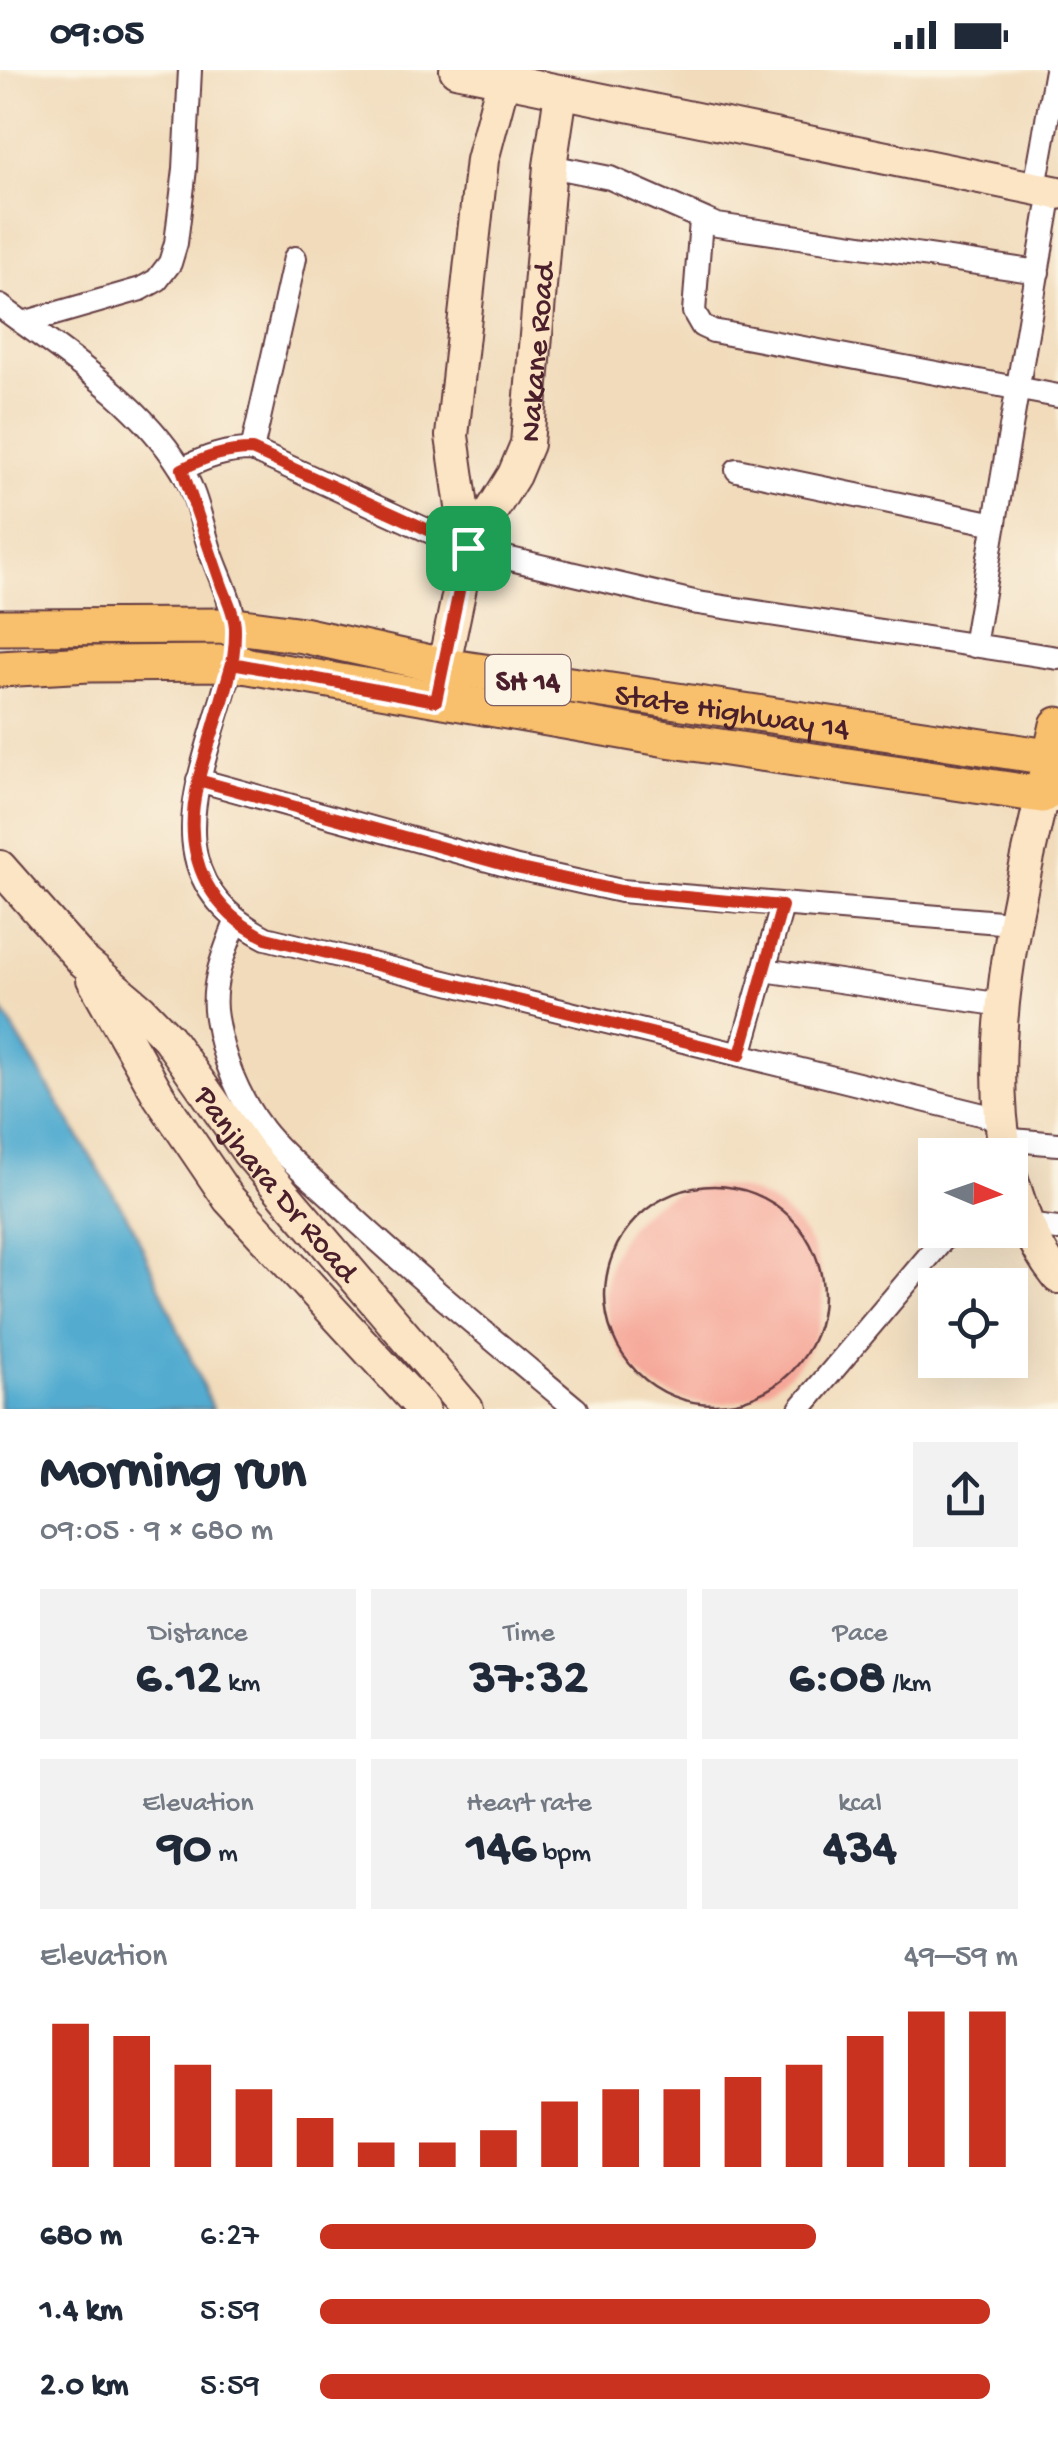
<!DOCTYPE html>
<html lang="en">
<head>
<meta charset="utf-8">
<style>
  :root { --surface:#fff; --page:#f2f2f3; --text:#1f2937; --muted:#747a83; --accent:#c8321e }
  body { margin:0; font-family:"Gochi Hand",sans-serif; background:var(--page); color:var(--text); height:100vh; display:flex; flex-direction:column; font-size:38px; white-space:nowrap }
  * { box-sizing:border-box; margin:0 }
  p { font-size:32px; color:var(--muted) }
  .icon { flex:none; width:55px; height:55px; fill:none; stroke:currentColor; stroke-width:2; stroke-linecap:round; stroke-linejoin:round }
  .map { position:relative; height:1339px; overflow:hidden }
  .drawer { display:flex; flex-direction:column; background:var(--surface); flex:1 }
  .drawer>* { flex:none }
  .needle { width:65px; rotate:92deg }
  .tools { position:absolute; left:918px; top:1068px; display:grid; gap:20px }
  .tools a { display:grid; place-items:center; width:110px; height:110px; border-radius:0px; background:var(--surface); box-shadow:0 10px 40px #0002; font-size:50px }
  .pin { position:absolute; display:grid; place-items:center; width:85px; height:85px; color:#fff; margin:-42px; border-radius:20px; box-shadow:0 5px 15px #0006 }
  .round { display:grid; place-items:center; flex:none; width:105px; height:105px; border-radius:0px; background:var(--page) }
  .summary { display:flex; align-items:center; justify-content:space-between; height:170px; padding:0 40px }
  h1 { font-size:55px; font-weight:800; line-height:75px }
  .metrics { display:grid; grid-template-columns:repeat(3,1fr); gap:15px; height:170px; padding:10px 40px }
  .metrics div { display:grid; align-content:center; border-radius:0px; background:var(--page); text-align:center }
  .metrics b { font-size:50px; font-weight:800 }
  .metrics small { font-size:28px; font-weight:400 }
  .metrics p { font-size:28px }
  .chart { height:280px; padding:20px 40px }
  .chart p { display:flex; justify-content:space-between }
  .chart svg { width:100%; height:180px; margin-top:10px; stroke:var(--accent); stroke-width:6 }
  ul { padding:0 40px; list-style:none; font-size:32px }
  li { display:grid; grid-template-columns:160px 120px 1fr; align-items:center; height:75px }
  li i { height:25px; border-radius:12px; background:var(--accent) }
  .status { display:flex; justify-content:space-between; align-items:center; height:70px; padding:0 50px; background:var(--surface); direction:ltr }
  .status svg { height:28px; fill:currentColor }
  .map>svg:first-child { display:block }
  .water { fill:#53acd0; stroke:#4e667e; stroke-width:2.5 }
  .building { fill:#f5a697 }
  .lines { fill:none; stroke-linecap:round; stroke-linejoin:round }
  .street-casing { stroke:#633b41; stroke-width:26 }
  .secondary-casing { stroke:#633b41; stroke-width:36 }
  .primary-casing { stroke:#633b41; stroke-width:39 }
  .street { stroke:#fff; stroke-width:22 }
  .secondary { stroke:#fce5c4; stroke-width:32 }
  .primary { stroke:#f8bf6c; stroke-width:35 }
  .route-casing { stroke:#fff; stroke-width:20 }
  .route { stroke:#c8321e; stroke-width:12 }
  .labels { text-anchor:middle; stroke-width:8; stroke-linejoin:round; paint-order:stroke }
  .shield { fill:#fcf5e5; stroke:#7f5f63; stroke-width:2.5 }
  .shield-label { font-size:30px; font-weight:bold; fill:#4a1f2b }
  .street-label { font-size:32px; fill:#4a1f2b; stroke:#fcf5e5 }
</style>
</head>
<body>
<div class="status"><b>09:05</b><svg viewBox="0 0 49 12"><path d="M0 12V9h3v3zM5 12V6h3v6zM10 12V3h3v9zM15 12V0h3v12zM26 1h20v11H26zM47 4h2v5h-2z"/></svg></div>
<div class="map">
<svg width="1058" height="1339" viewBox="0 0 1058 1339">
  <rect width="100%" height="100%" fill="#fcf5e5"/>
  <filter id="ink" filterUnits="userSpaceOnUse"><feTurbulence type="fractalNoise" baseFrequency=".01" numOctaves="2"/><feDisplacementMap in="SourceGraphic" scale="20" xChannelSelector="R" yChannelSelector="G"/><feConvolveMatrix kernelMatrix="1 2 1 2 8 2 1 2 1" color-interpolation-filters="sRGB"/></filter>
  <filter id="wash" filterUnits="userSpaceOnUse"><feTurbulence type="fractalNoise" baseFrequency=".0048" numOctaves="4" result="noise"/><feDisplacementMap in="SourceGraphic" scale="40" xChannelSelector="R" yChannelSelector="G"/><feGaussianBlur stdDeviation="2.25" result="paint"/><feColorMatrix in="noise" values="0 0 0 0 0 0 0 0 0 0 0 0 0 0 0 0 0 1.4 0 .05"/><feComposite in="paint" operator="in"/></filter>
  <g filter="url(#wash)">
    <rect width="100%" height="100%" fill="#f1dbbb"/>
    <path class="water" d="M0 937 133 1156 213 1339H0Z"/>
    <g id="blocks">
      <path class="building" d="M605 1225a109 109 0 1 1 218 0a109 109 0 1 1-218 0Z"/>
    </g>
  </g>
  <g filter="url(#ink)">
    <use href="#blocks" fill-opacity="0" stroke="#633b41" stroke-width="2.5"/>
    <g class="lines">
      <defs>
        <path id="street" d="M550 96 610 108 717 155 1038 202
          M1035 117 1056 0
          M701 150 694 242 702 256 713 261 1058 326
          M0 236C64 284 136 328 180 397 196 420 202 456 211 483 219 506 232 531 235 555 239 579 228 607 222 629 194 723 158 812 266 868L1000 1049
          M23 253 141 219 157 210 170 193 176 173 185 99 190 0
          M252 380 295 188
          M182 399C206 387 226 380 252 380L468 479 698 533 1058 588
          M737 400 995 454
          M974 576 1051 121
          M198 710 517 798 621 821 1012 853
          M236 852C224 883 210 915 216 948 222 987 239 1029 263 1060 284 1087 314 1110 339 1134 415 1206 496 1272 576 1339
          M764 900 1003 935
          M740 985 782 836
          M1003 1069 1058 1074
          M1026 1155 1058 1159
          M800 1339 951 1160"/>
        <g id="secondary">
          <path d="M456 0 1058 123"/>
          <path d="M468 479 452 366 482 90 503 11"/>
          <path id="s1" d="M438 623 468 479 514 405 527 374 550 96 561 23"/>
          <path id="s2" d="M0 797 83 891 141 940 168 968 248 1082 467 1339"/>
          <path d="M93 909 159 1026 229 1129 423 1339"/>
          <path d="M1006 1085C985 970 1016 838 1042 725L1058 726"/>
          <path d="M1010 1103C1022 1142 1032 1175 1058 1207"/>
        </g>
        <g id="primary">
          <path id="s3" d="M0 557 236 556 303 565 444 596 1049 687"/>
          <path d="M0 599 89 594 232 593 673 670 1042 725 1058 655"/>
        </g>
      </defs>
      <use href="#street" class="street-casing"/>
      <use href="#secondary" class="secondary-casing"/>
      <use href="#primary" class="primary-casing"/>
      <use href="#street" class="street"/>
      <use href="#secondary" class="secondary"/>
      <use href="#primary" class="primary"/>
    </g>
  </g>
  <g class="lines" filter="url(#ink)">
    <defs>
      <path id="route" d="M468 478 252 380C225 380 206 387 182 399 195 438 209 477 222 516 227 529 235 545 235 559 237 645 163 728 206 812 221 840 238 854 266 868L740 985 782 836 621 821 516 798 198 710 232 593 436 631 468 478"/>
    </defs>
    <use href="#route" class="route-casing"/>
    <use href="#route" class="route"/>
  </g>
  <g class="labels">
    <rect class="shield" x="485.5" y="585" width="85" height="50" rx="8"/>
    <g class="shield-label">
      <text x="528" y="620">SH 14</text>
    </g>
    <g class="street-label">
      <text dy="11" stroke="none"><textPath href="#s1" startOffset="360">Nakane Road</textPath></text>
      <text dy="11" stroke="none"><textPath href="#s3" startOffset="740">State Highway 14</textPath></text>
      <text dy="11" stroke="none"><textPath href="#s2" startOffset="422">Panjhara Dr Road</textPath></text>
    </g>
  </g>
</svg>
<div class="tools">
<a><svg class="needle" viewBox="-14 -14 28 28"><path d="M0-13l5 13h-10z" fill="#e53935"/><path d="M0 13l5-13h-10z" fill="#747a83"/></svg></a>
<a><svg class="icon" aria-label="locate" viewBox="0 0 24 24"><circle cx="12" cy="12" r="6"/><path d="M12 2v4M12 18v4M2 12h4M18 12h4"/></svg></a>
</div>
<div class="pin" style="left:468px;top:478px;background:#1e9e55"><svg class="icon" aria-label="arrive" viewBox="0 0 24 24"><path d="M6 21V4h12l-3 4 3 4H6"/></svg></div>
</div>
<section class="drawer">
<div class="summary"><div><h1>Morning run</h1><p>09:05 · 9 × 680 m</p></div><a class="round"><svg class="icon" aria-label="share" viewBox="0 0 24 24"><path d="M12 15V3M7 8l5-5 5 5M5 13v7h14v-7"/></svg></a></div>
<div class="metrics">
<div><p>Distance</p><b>6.12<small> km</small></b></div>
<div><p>Time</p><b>37:32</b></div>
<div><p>Pace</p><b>6:08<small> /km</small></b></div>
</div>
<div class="metrics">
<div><p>Elevation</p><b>90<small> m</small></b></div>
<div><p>Heart rate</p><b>146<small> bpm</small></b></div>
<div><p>kcal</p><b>434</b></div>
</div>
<div class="chart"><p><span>Elevation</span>49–59 m</p>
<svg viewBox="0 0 160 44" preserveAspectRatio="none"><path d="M5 44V9M15 44V12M25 44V19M35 44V25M45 44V32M55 44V38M65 44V38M75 44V35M85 44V28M95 44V25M105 44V25M115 44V22M125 44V19M135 44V12M145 44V6M155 44V6"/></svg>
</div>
<ul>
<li><b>680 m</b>6:27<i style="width:71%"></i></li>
<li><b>1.4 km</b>5:59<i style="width:96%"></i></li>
<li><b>2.0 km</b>5:59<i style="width:96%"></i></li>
</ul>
</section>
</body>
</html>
